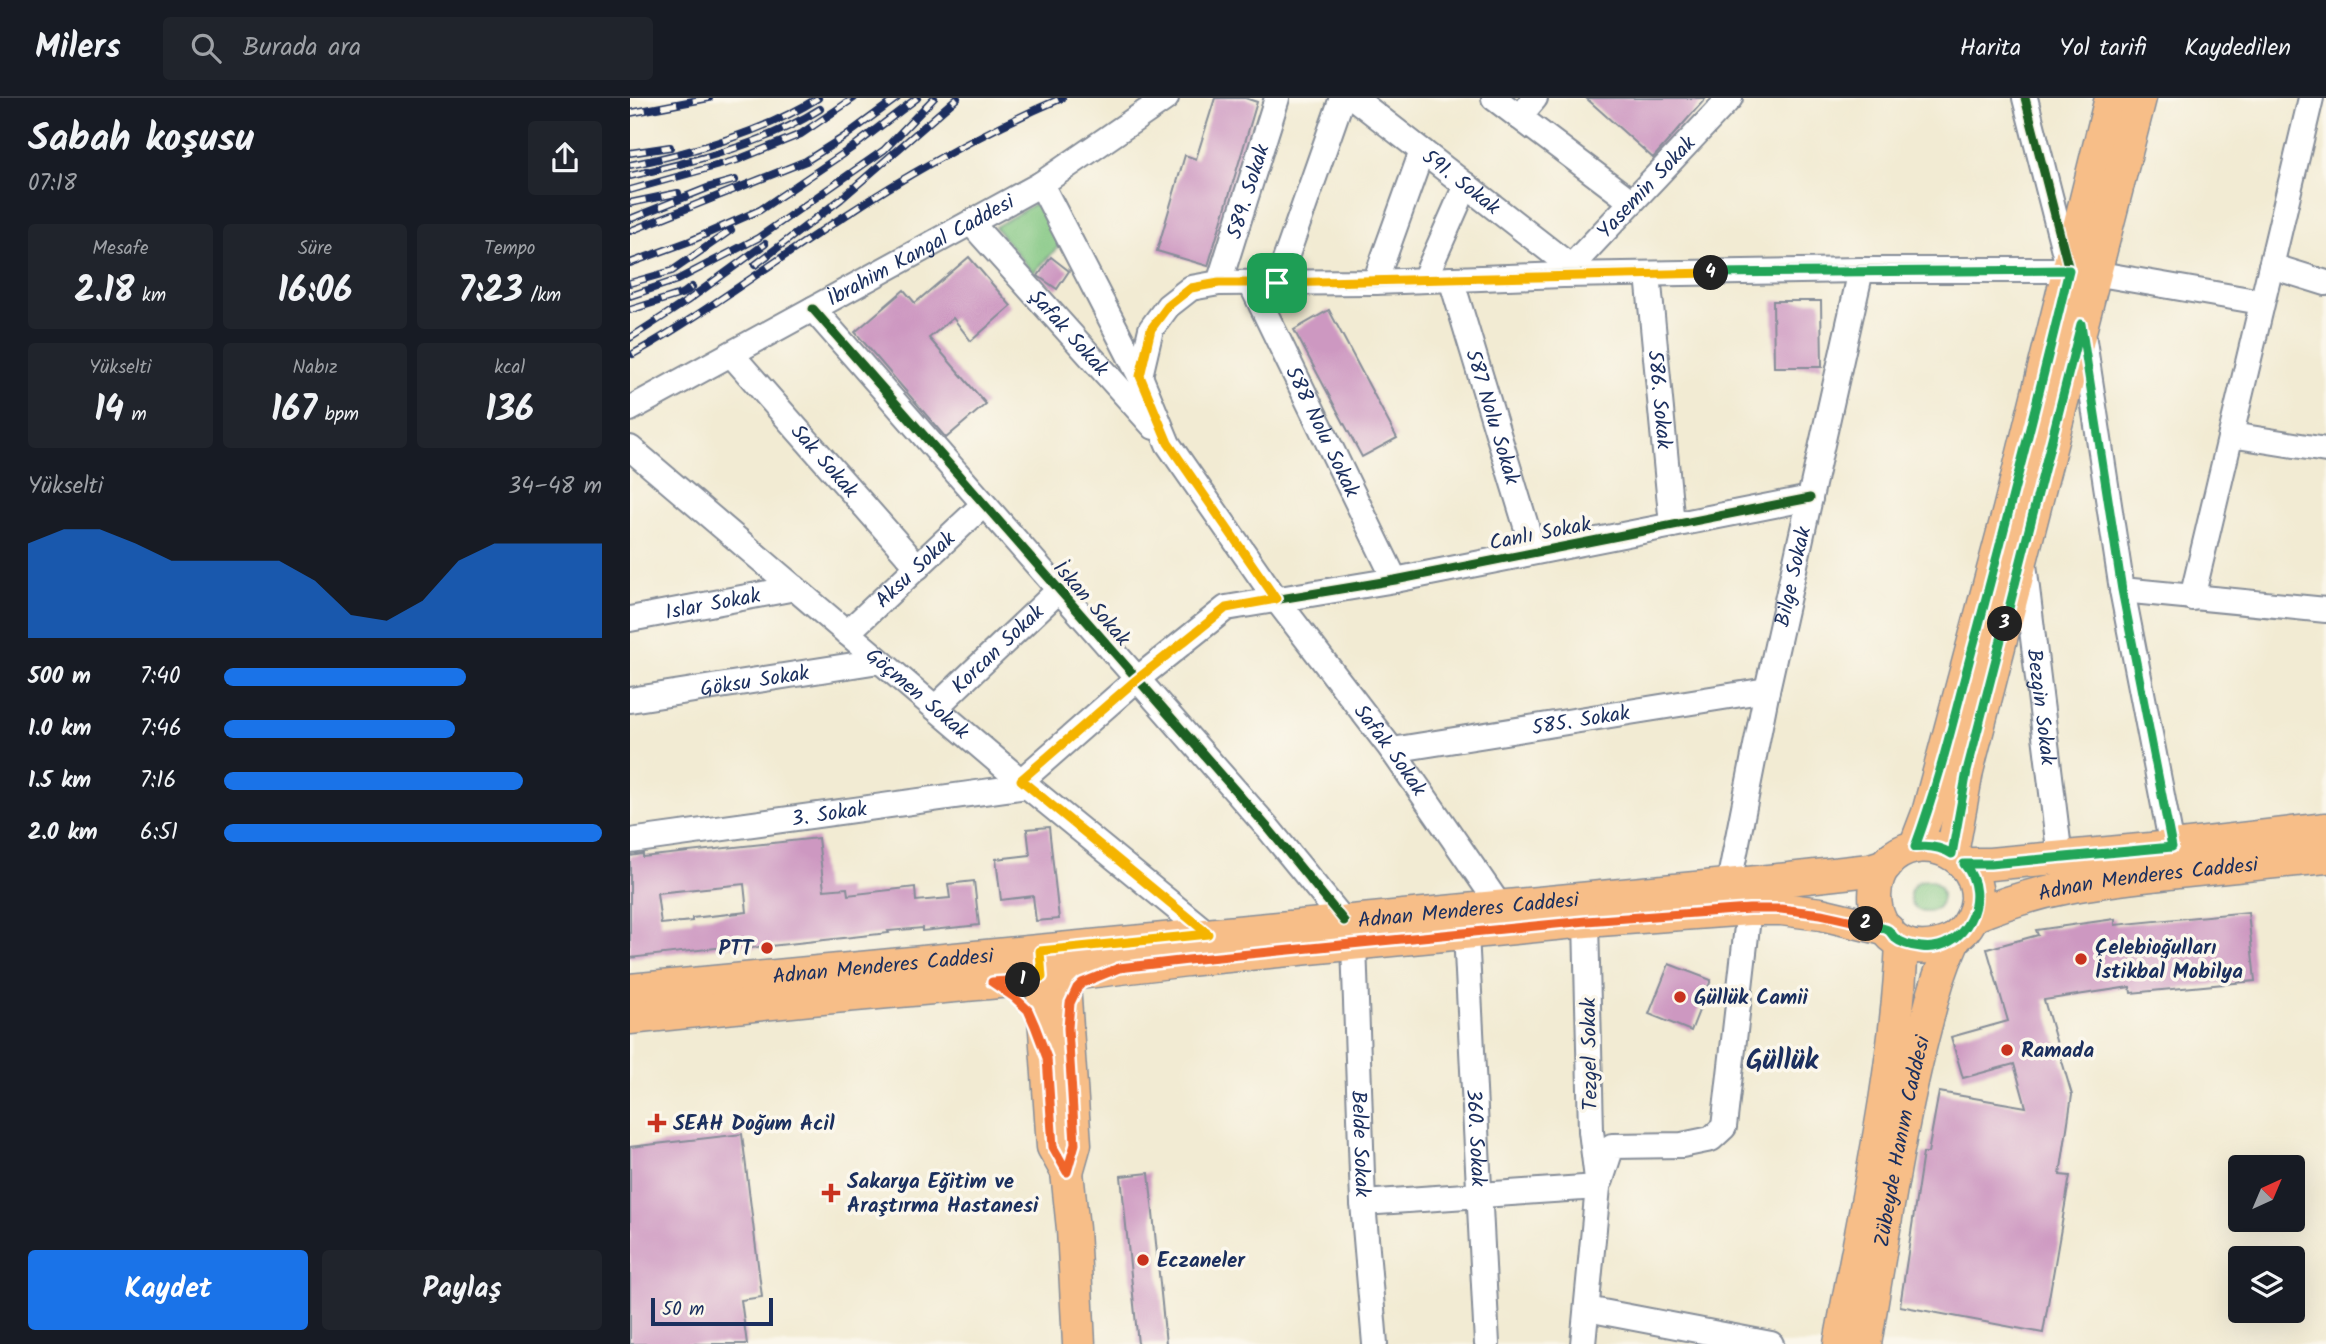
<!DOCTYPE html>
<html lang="tr">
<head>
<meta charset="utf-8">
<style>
  :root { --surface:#171b24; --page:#20242c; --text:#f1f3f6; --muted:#9ea1a6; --line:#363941; --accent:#1a73e8 }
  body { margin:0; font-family:Kalam,sans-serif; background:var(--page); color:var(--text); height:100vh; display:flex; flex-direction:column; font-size:26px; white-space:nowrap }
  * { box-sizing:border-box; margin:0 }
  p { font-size:23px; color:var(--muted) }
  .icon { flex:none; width:38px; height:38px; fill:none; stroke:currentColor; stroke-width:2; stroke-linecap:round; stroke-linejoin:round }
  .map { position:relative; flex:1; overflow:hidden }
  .drawer { display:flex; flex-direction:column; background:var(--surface); width:630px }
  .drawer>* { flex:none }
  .needle { width:46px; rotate:44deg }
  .tools { position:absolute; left:1598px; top:1057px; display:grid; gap:14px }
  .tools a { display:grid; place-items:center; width:77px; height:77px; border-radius:7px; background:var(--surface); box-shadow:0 7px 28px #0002; font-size:35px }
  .scale { position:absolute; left:21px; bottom:18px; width:122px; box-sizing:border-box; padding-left:7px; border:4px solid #1b2f5e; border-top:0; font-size:19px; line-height:24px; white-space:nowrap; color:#1b2f5e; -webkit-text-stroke:5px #fbf7ec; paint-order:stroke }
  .pin { position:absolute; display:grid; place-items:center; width:60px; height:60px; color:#fff; margin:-30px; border-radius:14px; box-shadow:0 4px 10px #0006 }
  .km { position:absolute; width:35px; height:35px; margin:-18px; border-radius:50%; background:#222; color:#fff; font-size:19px; line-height:35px; text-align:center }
  .round { display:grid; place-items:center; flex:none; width:74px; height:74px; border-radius:7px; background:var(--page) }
  .head { display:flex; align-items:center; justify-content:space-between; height:119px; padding:0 28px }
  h1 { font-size:38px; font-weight:800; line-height:52px }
  .metrics { display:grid; grid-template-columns:repeat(3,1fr); gap:10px; height:119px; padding:7px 28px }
  .metrics div { display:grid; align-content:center; border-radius:7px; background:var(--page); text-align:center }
  .metrics b { font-size:35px; font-weight:800 }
  .metrics small { font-size:19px; font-weight:400 }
  .metrics p { font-size:19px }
  .chart { height:196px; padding:14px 28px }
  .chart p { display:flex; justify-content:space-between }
  .chart svg { width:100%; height:126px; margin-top:7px; fill:var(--accent); opacity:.7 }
  .primary-button { display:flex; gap:14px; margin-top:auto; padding:14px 28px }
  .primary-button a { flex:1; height:80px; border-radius:7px; background:var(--accent); color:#fff; font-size:28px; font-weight:800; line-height:80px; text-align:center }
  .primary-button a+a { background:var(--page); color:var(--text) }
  ul { padding:0 28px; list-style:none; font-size:23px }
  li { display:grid; grid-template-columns:112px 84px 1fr; align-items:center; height:52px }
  li i { height:18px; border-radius:9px; background:var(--accent) }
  header { display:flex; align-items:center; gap:42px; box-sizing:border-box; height:98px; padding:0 35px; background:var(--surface); border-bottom:2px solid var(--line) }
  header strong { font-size:33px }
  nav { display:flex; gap:38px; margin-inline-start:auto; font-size:24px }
  .search { width:490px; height:63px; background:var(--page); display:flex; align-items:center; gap:18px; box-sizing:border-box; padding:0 24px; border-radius:7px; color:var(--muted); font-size:26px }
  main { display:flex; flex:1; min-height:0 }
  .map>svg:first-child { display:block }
  .green { fill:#81c681; stroke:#4e7a70; stroke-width:2 }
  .building { fill:#cd98c1; fill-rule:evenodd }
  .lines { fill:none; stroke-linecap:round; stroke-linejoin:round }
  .minor-casing { stroke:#868d98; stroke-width:28 }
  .major-casing { stroke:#868d98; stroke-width:35 }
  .minor { stroke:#fff; stroke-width:24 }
  .major { stroke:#f7be88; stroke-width:32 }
  .rail-casing { stroke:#1b2f5e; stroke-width:8 }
  .rail { stroke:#fbf7ec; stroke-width:5; stroke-dasharray:16; stroke-linecap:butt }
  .cycleway-casing { stroke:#fbf7ec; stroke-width:13 }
  .cycleway { stroke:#1b5e20; stroke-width:9 }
  .split-1-casing { stroke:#fff; stroke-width:14 }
  .split-2-casing { stroke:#fff; stroke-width:14 }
  .split-3-casing { stroke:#fff; stroke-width:14 }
  .split-4-casing { stroke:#fff; stroke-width:14 }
  .split-5-casing { stroke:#fff; stroke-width:14 }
  .split-1 { stroke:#f5b400; stroke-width:9 }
  .split-2 { stroke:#f0652b; stroke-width:9 }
  .split-3 { stroke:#22a559; stroke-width:9 }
  .split-4 { stroke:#22a559; stroke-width:9 }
  .split-5 { stroke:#f5b400; stroke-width:9 }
  .poi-dot { fill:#c8321e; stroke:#fbf7ec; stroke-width:2.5 }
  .labels { text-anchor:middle; stroke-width:7; stroke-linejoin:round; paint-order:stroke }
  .street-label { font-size:21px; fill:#1b2f5e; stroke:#fbf7ec }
  .poi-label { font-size:21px; font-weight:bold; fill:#1b2f5e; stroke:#fbf7ec; text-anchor:start }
  .district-label { font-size:28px; font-weight:bold; fill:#1b2f5e; stroke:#fbf7ec }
</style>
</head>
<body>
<header>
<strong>Milers</strong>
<div class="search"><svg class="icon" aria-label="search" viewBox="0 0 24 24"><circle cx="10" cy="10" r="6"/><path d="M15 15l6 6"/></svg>Burada ara</div>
<nav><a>Harita</a><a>Yol tarifi</a><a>Kaydedilen</a></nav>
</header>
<main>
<section class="drawer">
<div class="head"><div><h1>Sabah koşusu</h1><p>07:18</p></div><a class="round"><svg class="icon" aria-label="share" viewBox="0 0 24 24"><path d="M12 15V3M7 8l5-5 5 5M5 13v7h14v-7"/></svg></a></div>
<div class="metrics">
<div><p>Mesafe</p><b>2.18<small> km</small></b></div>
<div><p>Süre</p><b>16:06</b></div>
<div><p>Tempo</p><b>7:23<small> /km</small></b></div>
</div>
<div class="metrics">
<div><p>Yükselti</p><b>14<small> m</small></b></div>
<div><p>Nabız</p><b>167<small> bpm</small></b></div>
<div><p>kcal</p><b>136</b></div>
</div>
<div class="chart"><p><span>Yükselti</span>34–48 m</p>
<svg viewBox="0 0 160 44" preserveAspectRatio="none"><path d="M0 44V11L10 6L20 6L30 11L40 17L50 17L60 17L70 17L80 24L90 36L100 38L110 31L120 17L130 11L140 11L150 11L160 11V44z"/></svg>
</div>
<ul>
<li><b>500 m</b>7:40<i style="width:64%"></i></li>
<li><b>1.0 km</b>7:46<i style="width:61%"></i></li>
<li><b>1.5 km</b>7:16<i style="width:79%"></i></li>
<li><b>2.0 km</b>6:51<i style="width:100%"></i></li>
</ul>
<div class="primary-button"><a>Kaydet</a><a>Paylaş</a></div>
</section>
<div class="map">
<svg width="1696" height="1246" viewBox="0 0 1696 1246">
  <rect width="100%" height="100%" fill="#fbf7ec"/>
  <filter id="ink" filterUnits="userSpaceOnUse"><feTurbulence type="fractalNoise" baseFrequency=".0143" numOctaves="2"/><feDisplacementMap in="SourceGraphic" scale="14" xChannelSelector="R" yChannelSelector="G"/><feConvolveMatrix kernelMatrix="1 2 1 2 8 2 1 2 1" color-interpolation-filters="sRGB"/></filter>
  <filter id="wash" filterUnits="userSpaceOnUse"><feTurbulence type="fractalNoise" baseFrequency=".00686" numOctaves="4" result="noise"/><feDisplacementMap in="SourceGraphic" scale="28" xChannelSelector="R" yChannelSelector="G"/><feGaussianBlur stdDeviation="1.57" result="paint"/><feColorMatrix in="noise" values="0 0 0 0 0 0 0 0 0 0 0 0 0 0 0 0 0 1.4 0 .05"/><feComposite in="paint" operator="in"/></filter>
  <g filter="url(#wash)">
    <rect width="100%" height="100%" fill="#f2ebd3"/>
    <path class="green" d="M404 106 421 115 434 143 403 175 365 129Z
      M1280 798a16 16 0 1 1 32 0a16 16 0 1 1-32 0Z"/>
    <g id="blocks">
      <path class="building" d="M585 0H615L627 4 578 168 527 153 555 57 566 61Z
        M956 0H1076L1023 60Z
        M339 159 381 208 341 243 323 220 299 240 356 306 316 340 225 234 274 192 285 205Z
        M421 159 439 173 427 191 408 178Z
        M1143 203H1191L1192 269H1144Z
        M699 212 767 340 732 359 664 232Z
        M419 729 429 821 406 823 403 798 371 802 366 761 400 757 397 731Z
        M188 740 194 792 217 790 218 797 285 789 286 803 320 800 318 786 344 783 349 827 292 833V830L258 833 259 835 121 850 120 846 0 860V758L13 756V759ZM114 786 117 814 62 820V823L31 826 27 795Z
        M1618 814 1625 883 1501 895 1500 889 1414 902 1442 997 1430 1077 1440 1078 1413 1235 1270 1208 1293 1055H1298L1309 994 1396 1009 1384 966 1333 980 1321 939 1378 923 1357 851 1408 837 1406 832 1485 821V827Z
        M1039 866 1081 882 1061 933 1019 916Z
        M112 1036 132 1199 111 1202 117 1246H0V1049Z
        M519 1075 536 1246H508L491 1078Z"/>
    </g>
  </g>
  <g filter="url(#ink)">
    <use href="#blocks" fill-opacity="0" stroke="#868d98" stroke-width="2"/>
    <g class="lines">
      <defs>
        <g id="minor">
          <path id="s1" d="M724 0 941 169"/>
          <path d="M864 0 1002 104"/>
          <path d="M889 19 905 0"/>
          <path id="s2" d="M411 86 510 278 538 346 646 501 762 652 869 807"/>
          <path id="s3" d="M341 125 524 329"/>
          <path d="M1641 168 1696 185"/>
          <path d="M1464 175 1631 204"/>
          <path id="s4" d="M1018 176 1042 427"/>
          <path id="s5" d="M933 177 1100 0"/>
          <path id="s6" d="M821 181 904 454"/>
          <path d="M794 182 836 87"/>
          <path d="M745 184 792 53"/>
          <path id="s7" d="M589 185 647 0"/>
          <path d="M647 185 712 0"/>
          <path id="s8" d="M621 186 765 482"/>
          <path d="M183 211 638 730 714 823"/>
          <path d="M1453 236 1492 492 1542 749"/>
          <path id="s9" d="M101 256 288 469"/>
          <path d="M510 278 521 231 538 208 561 190 589 185 745 184 933 177 1231 172H1439L1395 0"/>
          <path id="s10" d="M0 311 411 86 536 0"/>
          <path d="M1601 337 1696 352"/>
          <path id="s11" d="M0 350 391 683 578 836"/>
          <path id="s12" d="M1394 466 1430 760"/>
          <path d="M1492 492 1696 512"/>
          <path d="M1562 500 1681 0"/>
          <path id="s13" d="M0 521 165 490"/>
          <path id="s14" d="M217 535 353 407"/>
          <path id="s15" d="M0 602 249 563"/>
          <path id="s16" d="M305 610 428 493"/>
          <path id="s17" d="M762 652 1137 592"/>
          <path d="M391 683 506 582 596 510 765 482 1180 400"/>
          <path id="s18" d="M0 743 397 688"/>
          <path id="s19" d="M1099 785 1137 592 1231 172"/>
          <path id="s20" d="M836 835 857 1246"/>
          <path id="s21" d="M724 846 733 1105 745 1246"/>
          <path d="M971 1082 982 1048 1052 1047 1081 1041 1094 1029 1119 811"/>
          <path d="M733 1105 968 1089"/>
          <path d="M957 1211 1141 1246"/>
          <path d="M953 1246 968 1089 961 1033 956 823"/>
        </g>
        <g id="major">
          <path d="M1285 749 1298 715 1379 412 1481 0"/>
          <path d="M1322 756 1337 673 1510 0"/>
          <path d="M1334 766H1360L1542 749 1696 731"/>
          <path id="s22" d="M1343 818C1411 789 1474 782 1547 774 1596 769 1646 764 1696 759"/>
          <path d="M432 857 445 1046 437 1074"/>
          <path d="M410 860 423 1049 437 1074 443 1131 449 1246"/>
          <path id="s23" d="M0 892 1159 781 1240 772 1256 767"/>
          <path d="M0 920 181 901 391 882 557 862 956 823 1119 811H1151L1191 816 1258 832"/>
          <path d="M1210 1246C1234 1114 1266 979 1272 845"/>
          <path id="s24" d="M1235 1246C1253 1138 1269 1028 1297 922 1303 896 1311 870 1322 846 1324 840 1328 838 1332 834 1340 826 1346 813 1347 801 1348 758 1297 733 1263 759 1236 780 1240 829 1272 845 1289 853 1307 849 1323 842"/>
        </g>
      </defs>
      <use href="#minor" class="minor-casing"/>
      <use href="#major" class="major-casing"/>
      <use href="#minor" class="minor"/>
      <use href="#major" class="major"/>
      <defs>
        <path id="rail" d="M0 15 79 0
          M0 55 40 49
          M0 67C61 55 136 33 188 0
          M0 78C65 63 133 47 190 11
          M0 92 107 62 171 36 224 0
          M0 105 48 95
          M0 121 80 89 105 82
          M0 133 176 63 214 39 267 0
          M0 165 60 143 130 112 223 49 287 0
          M125 167 211 101 327 0
          M0 185 42 173 101 132
          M0 198 47 182 128 140 254 52 304 0
          M0 212 54 195 62 189
          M0 240 57 203 135 146
          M3 256C76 215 142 164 213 119 283 73 355 33 432 0"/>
      </defs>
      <use href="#rail" class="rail-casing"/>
      <use href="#rail" class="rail"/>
      <defs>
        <path id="cycleway" d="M183 211 638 730 714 823
          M510 278 521 231 538 208 561 190 589 185 745 184 933 177 1231 172H1439L1395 0
          M391 683 506 582 596 510 765 482 1180 400"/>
      </defs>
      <use href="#cycleway" class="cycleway-casing"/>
      <use href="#cycleway" class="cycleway"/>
    </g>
  </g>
  <g class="lines" filter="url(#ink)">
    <defs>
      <path id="split-1" d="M393 882 412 879 410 853 578 836 391 682 506 582 596 510 646 501 538 345 510 278 521 231 538 208 561 190 589 185H647"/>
      <path id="split-2" d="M393 882 362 884 384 899 398 912 405 928 417 960 423 1049 437 1074 445 1046 438 930 440 905 447 890 452 885 489 870 558 862 956 823 1119 811H1151L1191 816 1236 826"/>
      <path id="split-3" d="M1236 826C1242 828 1252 829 1258 832 1261 834 1262 837 1265 840 1272 846 1282 848 1291 849 1335 855 1363 799 1334 766H1360L1542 749 1492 492 1451 226 1375 526"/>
      <path id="split-4" d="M1081 175 1439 172C1410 293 1379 414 1347 534 1327 606 1311 679 1285 749 1299 747 1310 749 1322 756L1337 673 1375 526"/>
      <path id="split-5" d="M647 185 1081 175"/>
    </defs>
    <use href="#split-1" class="split-1-casing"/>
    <use href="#split-2" class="split-2-casing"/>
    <use href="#split-3" class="split-3-casing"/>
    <use href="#split-4" class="split-4-casing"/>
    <use href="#split-5" class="split-5-casing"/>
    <use href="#split-1" class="split-1"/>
    <use href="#split-2" class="split-2"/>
    <use href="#split-3" class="split-3"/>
    <use href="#split-4" class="split-4"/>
    <use href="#split-5" class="split-5"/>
  </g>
  <g class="poi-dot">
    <circle cx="137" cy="850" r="7"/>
    <circle cx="1451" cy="861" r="7"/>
    <circle cx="1050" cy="899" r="7"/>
    <circle cx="1377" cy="952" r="7"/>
    <path d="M23.5 1014.5h7v7h7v7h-7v7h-7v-7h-7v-7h7z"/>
    <path d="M197.5 1084.5h7v7h7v7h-7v7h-7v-7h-7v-7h7z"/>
    <circle cx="513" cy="1162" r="7"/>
  </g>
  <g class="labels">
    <g class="street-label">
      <text dy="7" stroke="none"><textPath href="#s1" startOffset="136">591. Sokak</textPath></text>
      <text dy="7" stroke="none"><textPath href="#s5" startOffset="121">Yasemin Sokak</textPath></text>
      <text dy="7" stroke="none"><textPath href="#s7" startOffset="96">589. Sokak</textPath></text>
      <text dy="7" stroke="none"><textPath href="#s10" startOffset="331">İbrahim Kangal Caddesi</textPath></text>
      <text dy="7" stroke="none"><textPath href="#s3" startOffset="147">Şafak Sokak</textPath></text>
      <text dy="7" stroke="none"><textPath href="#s4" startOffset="126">586. Sokak</textPath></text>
      <text dy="7" stroke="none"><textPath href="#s6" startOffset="144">587 Nolu Sokak</textPath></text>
      <text dy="7" stroke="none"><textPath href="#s8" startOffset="164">588 Nolu Sokak</textPath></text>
      <text dy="7" stroke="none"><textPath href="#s9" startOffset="142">Sak Sokak</textPath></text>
      <text transform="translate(910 435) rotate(-11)" y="7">Canlı Sokak</text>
      <text dy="7" stroke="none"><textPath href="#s14" startOffset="93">Aksu Sokak</textPath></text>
      <text dy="7" stroke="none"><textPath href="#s19" startOffset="313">Bilge Sokak</textPath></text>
      <text dy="7" stroke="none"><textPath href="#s13" startOffset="84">Islar Sokak</textPath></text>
      <text transform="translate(462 505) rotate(49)" y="7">İskan Sokak</text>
      <text dy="7" stroke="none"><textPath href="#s16" startOffset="86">Korcan Sokak</textPath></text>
      <text dy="7" stroke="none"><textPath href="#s15" startOffset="126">Göksu Sokak</textPath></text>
      <text dy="7" stroke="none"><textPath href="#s11" startOffset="378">Göçmen Sokak</textPath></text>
      <text dy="7" stroke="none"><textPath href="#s12" startOffset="144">Bezgin Sokak</textPath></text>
      <text dy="7" stroke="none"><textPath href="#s17" startOffset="191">585. Sokak</textPath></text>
      <text dy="7" stroke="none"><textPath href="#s2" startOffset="668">Safak Sokak</textPath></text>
      <text dy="7" stroke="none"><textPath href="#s18" startOffset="201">3. Sokak</textPath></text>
      <text dy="7" stroke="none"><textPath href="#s22" startOffset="180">Adnan Menderes Caddesi</textPath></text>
      <text dy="7" stroke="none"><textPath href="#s23" startOffset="842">Adnan Menderes Caddesi</textPath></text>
      <text dy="7" stroke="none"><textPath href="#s23" startOffset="254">Adnan Menderes Caddesi</textPath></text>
      <text transform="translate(959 956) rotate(-91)" y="7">Tezgel Sokak</text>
      <text dy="7" stroke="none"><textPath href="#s20" startOffset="205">360. Sokak</textPath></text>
      <text dy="7" stroke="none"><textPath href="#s24" startOffset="206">Zübeyde Hanım Caddesi</textPath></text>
      <text dy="7" stroke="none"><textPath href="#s21" startOffset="200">Belde Sokak</textPath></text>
    </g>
    <g class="poi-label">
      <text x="1465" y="856">Çelebioğulları<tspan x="1465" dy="24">İstikbal Mobilya</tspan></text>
      <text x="123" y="857" text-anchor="end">PTT</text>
      <text x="1064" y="906">Güllük Camii</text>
      <text x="1391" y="959">Ramada</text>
      <text x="43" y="1032">SEAH Doğum Acil</text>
      <text x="217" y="1090">Sakarya Eğitim ve<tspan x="217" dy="24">Araştırma Hastanesi</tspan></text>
      <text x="527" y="1169">Eczaneler</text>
    </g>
    <g class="district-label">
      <text x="1152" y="971">Güllük</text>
    </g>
  </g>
</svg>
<div class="tools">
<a><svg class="needle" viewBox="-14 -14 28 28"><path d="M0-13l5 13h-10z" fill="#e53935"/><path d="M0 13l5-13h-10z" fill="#9ea1a6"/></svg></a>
<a><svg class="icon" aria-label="layers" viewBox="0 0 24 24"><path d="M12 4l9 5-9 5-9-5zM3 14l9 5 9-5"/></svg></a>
</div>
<div class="scale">50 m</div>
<div class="pin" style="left:647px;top:185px;background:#1e9e55"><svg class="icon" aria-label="arrive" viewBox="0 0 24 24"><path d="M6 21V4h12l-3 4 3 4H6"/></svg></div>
<b class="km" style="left:393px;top:882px">1</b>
<b class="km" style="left:1236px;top:826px">2</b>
<b class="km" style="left:1375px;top:526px">3</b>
<b class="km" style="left:1081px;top:175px">4</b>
</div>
</main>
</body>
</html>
